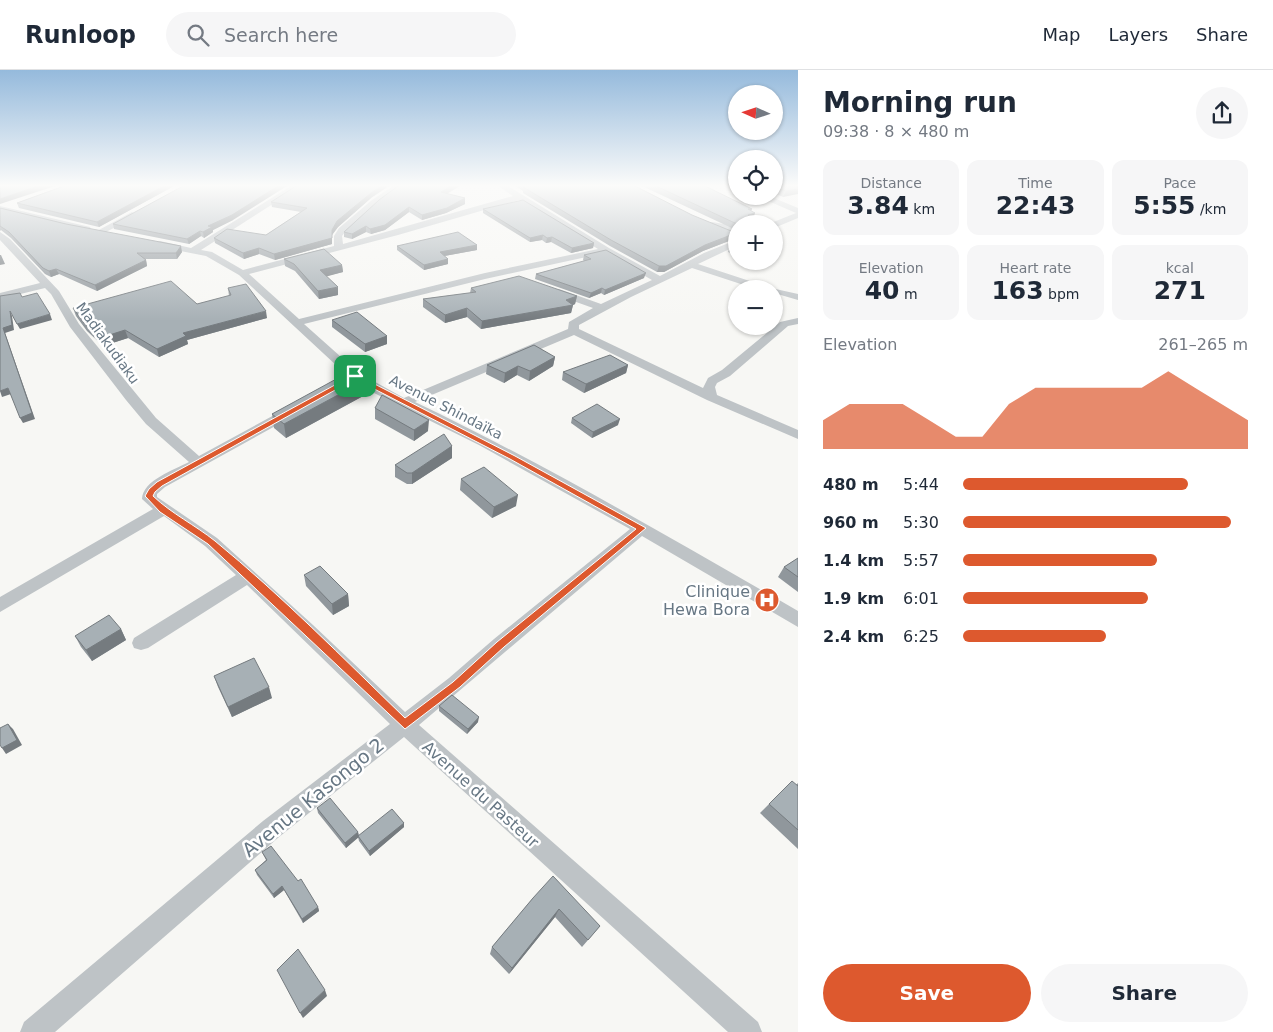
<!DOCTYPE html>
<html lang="en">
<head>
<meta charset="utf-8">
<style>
  :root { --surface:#fff; --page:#f6f6f7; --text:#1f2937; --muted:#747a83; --line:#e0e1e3; --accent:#dd592e }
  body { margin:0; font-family:"DejaVu Sans",sans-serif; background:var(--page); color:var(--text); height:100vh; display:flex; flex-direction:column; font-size:19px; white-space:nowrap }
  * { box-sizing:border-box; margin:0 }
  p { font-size:16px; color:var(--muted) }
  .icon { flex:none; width:28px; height:28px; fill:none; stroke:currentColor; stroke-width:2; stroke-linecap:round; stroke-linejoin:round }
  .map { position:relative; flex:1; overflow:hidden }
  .details { display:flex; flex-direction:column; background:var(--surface); width:475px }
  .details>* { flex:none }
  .needle { width:32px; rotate:273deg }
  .buttons { position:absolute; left:728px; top:15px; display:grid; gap:10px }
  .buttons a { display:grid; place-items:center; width:55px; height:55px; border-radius:50%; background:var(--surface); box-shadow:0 1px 4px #0004; font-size:25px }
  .pin { position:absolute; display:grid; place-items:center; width:42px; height:42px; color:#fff; margin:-21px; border-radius:10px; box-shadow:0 2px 8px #0006 }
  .round { display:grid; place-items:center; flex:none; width:52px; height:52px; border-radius:26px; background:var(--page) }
  .head { display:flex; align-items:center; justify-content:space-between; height:85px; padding:0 25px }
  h1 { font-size:28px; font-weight:800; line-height:38px }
  .metrics { display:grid; grid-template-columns:repeat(3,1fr); gap:8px; height:85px; padding:5px 25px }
  .metrics div { display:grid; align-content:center; border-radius:12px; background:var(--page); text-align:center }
  .metrics b { font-size:25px; font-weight:800 }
  .metrics small { font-size:14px; font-weight:400 }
  .metrics p { font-size:14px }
  .chart { height:140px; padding:10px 25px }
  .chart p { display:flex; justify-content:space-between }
  .chart svg { width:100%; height:90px; margin-top:5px; fill:var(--accent); opacity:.7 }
  .action { display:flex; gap:10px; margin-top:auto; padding:10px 25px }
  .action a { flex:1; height:58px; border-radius:30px; background:var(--accent); color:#fff; font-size:20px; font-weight:800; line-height:58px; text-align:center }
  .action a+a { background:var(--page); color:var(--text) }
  ul { padding:0 25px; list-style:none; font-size:16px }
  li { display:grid; grid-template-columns:80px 60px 1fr; align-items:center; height:38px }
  li i { height:12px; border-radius:6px; background:var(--accent) }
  header { display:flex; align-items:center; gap:30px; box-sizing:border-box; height:70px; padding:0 25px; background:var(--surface); border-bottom:1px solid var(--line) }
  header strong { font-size:24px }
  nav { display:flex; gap:28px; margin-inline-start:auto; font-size:18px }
  .search { width:350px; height:45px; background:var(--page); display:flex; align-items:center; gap:12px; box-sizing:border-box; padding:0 18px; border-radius:28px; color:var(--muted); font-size:19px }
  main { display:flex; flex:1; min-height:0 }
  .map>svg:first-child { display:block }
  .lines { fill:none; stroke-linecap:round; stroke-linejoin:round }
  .street { fill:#bec3c6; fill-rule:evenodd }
  .wall { fill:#90979c }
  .shaded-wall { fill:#757b7f }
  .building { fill:#a7b0b5; stroke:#757b7f }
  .route { fill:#dd592e; stroke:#fff; fill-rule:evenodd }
  .labels { text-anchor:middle; stroke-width:5; stroke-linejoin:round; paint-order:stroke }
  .far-street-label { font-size:14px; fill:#677784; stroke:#fff }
  .poi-label { font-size:16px; fill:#677784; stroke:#fff; text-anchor:end }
  .street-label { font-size:16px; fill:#677784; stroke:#fff }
  .near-street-label { font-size:19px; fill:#677784; stroke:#fff }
</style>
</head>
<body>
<header>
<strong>Runloop</strong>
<div class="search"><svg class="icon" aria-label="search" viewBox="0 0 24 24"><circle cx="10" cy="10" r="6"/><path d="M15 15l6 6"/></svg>Search here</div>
<nav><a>Map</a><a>Layers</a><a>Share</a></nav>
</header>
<main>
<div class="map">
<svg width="798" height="962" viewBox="0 0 798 962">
  <rect width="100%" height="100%" fill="#f7f7f4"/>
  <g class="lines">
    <path class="street" d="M291 116H301L201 180 212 182 243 200 334 176V166L339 158 372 130 393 116H403L378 134 345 162 342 166 343 174 513 126 498 116H508L609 178 660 206 704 183 736 170V176L698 194 771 218 798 224V230L774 223V219H756L692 198 631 227 579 255V259L703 318 708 308 722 300 780 252 798 248V254L788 256 730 306 717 313 715 317 717 325 798 360V369L707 330 574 265 415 332C547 395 672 469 798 541V557L642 466 419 655 758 952 762 962H728L404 667 279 767 55 962H20L24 952 263 751 390 654 247 515 148 578 141 580 134 578 132 573 134 568 236 505 205 476 164 446 0 542V527L153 439 142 429C143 410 174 400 189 392L146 354 126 330 70 257 51 224 45 218 0 229V223L40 213 0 170V162L10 169 59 221 79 254 156 348 199 386 287 338H297L298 341 297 344 165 417 157 424V427L217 468 313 555 405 642 449 608 494 569 630 459 479 375 372 322 351 309 239 205 206 186 160 177 155 174 160 171 191 178ZM519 130 598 179 485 203 299 249 249 204 398 165ZM605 183 652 210 601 234 559 219H551V223L593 238 569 252 568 259 404 328 359 303 304 254 485 209Z
      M757 126H769L798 138V148L774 158V154L771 153 796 143Z
      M0 136 90 157 91 159 87 162 0 140Z
      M132 142 136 145 135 147 104 163 97 161Z
      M712 152 736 156V162L709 157V153Z"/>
  </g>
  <path class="wall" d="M64 116H174L99 157 19 138 17 133Z
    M460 116 447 124 465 134 446 143 422 150 409 142 385 160 371 164 366 162 352 169 344 167V162Z
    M515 116H635L734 169 703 181 664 202H657L610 176 523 123V121Z
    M642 116H706L751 141 754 148 758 154H736V160Z
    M774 116H798L783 127 774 123Z
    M371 128 338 157 332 165V174L275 190 259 184 244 189 215 173 214 168 266 165 301 142 272 137 271 132Z
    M0 138 66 154 182 182 177 189H144L146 190 147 196 97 221 59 204 51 207 45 204 11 168 1 160 0 161Z
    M483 139 594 173 593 178 571 183 551 172 546 173 542 170 530 172 483 143Z
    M233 150 213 160V162L204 168 201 166 189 174 114 159 113 154Z
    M736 173V185L728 182 730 177Z
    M477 175V180L444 186 448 189V194L424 200 397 180V176Z
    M584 185 644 208 604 225 601 223 589 228 535 209 536 204 584 191 583 190Z
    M284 189 342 195 343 202 326 206 338 225 319 229 295 201 285 196Z
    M228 218 267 248 187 270 188 274 159 287 128 268 103 276 87 261 76 246 73 238 197 234 229 226Z
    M471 218 577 226 575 234 573 235 571 243 481 259 467 247 445 253 423 237V229L470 223Z
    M332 250 387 266V274L365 282 332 257Z
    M555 287 553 296 529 311 517 305 504 313 486 304 487 295Z
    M628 295 626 303 584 323 562 310 563 302Z
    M364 311 365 325 286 368 274 358 272 344Z
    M375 338 428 361 414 371 375 349Z
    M572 348 618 355 592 368 571 353Z
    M452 376V388L412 414H407L395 407V395Z
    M461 409 516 436 492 448 460 420Z
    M798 488V522L778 507 784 497Z
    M304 505 348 524 349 536 333 545 306 516Z
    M121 559 126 570 92 591 81 577 75 566Z
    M214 606 272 628 232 647 218 617Z
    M439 636 478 652 467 664 439 641Z
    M798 713V779L760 743 769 734 796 715Z
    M317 738 358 762 359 766 404 753V757L370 786 359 771 358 767 346 778 318 743Z
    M262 782 318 837 319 841 303 853 284 820 274 828 257 805 255 800 266 790Z
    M533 828 600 856 582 877 555 847 509 904 490 884 492 877Z"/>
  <path class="shaded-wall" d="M38 116H55L0 134V129Z
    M164 116H174L99 157 97 152Z
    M278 116H287L233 150 213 160V162L204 168 203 162 208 156Z
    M381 116H389L371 128 338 157 332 165V174L275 190 274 184 332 160 337 151 371 123Z
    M451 116H460L440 127 441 122Z
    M798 119V124L783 127 786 121Z
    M465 128V134L446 143 422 150V145Z
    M409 137V142L385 160 371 164 370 159Z
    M748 139H752L750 144 755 143 753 149 746 150Z
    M759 151 758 154H739Z
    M366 156V162L352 169V164Z
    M200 161 201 166 189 174 187 169Z
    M736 163 734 169 703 181 664 202H657L659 196 705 175Z
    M543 165 542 170 530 172V168Z
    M552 167 551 172 546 173 547 168Z
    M594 173 593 178 571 183 572 178Z
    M477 175V180L439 187 440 182Z
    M181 176 182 182 177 189 176 183Z
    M259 178V184L244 189 243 183Z
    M0 185H1L5 194 0 195Z
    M448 189V194L424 200V195Z
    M146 190 147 196 97 221 95 215Z
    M342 195 343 202 321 208 320 200Z
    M56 199 59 204 51 207 49 201Z
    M646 203 644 208 604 225 605 220Z
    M338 217V225L319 229 318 221Z
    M602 218 601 223 589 228 591 223Z
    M577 226 575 234 573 235 571 243 481 259 482 251 566 230Z
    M467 238V247L445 253V245Z
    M10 241 12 246 14 260 5 263 35 349 23 353 20 348 3 258Z
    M266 241 267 248 187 270 188 274 159 287 157 279 183 263Z
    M50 244 52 250 20 259 17 254Z
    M125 260 128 268 103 276 100 268Z
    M387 266V274L365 282V274Z
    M555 287 553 296 529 311 530 301Z
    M628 295 626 303 584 323 586 314Z
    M518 296 517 305 504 313 505 303Z
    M364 311 365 325 286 368 284 354Z
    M8 318 11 324 2 327 0 321Z
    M620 349 618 355 592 368 593 362Z
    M429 350 428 361 414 371V360Z
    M452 376V388L412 414V403Z
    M518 425 516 436 492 448 494 437Z
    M348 524 349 536 333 545 332 534Z
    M121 559 126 570 92 591 86 580Z
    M269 617 272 628 232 647 228 637Z
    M479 647 478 652 467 664 468 659Z
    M8 654 13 659 22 675 6 684 2 678Z
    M404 753V757L370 786 369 781Z
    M358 762 359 767 346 778 345 773Z
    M282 816 284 820 274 828 273 824Z
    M318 837 319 841 303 853 302 849Z
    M559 839 555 847 509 904 512 898Z
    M325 920 327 926 303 948 300 943Z"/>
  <path class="building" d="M0 116H38L0 129Z
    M64 116H164L97 152 17 133Z
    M183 116H278L232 145 208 156 212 157 203 162 200 161 187 169 113 154Z
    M296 116H381L371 123 337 151 332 160V168L274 184 259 178 243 183 214 168 227 159 266 165 307 138 271 132Z
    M398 116H451L441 122 465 128 447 138 422 145 409 137 385 155 370 159 366 156 352 164 344 162 379 130Z
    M524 116H635L692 145 736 163 705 175 666 196H659L611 170 523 117H525Z
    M656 116H705L752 139H748L755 143 748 145 759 151 737 154Z
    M774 116H798V119L786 121 774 117Z
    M523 130 594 173 572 178 552 167 547 168 543 165 530 168 483 139Z
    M0 138 66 154 181 176 176 183H137L146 190 95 215 56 199 49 201 43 198 9 162 0 156Z
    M458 162 477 175 440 182 448 189 424 195 397 176Z
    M736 173V179L730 177Z
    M324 179 342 195 320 200 338 217 318 221 294 194 284 189Z
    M606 180 646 203 605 220 602 218 591 223 536 204 591 189 584 185Z
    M519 206 577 226 566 230 573 235 482 251 467 238 445 245 423 229 476 222 471 218Z
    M171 211 197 234 231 225 228 218 246 214 266 241 183 263 186 266 157 279 125 260 100 268 84 253 73 238Z
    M20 223 22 227 37 223 50 244 17 254 10 241 12 255 3 258 32 343 20 348 8 318 0 321V226Z
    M357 242 387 266 365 274 332 250Z
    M534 275 555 287 530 301 518 296 505 303 487 295Z
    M610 285 628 295 586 314 563 302Z
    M351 301 364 311 284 354 272 344Z
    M382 325 429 350 414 360 375 338Z
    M597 334 620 349 593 362 572 348Z
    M444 364 452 376 412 403H407L395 395Z
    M484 397 518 425 494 437 461 409Z
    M798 488V507L784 497Z
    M320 496 348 524 332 534 304 505Z
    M109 545 121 559 86 580 75 566Z
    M254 588 269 617 228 637 214 606Z
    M452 625 479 647 468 659 439 636Z
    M8 654 17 670 2 678 0 675V658Z
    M792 711 798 716V760L769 734Z
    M330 728 358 762 345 773 317 738Z
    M392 739 404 753 369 781 358 766Z
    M271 776 298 811 301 809 318 837 302 849 282 816 273 824 255 800 267 790 262 782Z
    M553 806 600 856 588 870 559 839 512 898 492 877 533 828Z
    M298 879 325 920 300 943 277 900Z"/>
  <linearGradient id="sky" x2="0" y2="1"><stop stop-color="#95badc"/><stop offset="0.46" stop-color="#fbfbfa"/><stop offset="1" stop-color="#fbfbfa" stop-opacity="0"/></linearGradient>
  <rect width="798" height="251" fill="url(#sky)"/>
  <path class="route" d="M355 304 515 386 646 458 504 577 460 617 405 659 208 474 160 442 145 426 149 419 157 412ZM355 309 510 389 636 459 497 572 453 612 405 648C344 589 281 525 215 471 195 455 172 444 153 426L155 422 162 416Z"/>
  <defs>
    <symbol id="hospital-disc" viewBox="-11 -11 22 22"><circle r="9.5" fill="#dd592e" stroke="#fff"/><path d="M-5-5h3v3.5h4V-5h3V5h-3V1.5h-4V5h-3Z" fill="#fff"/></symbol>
  </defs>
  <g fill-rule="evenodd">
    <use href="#hospital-disc" x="753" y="516" width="28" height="28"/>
  </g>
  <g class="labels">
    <g class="far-street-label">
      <text transform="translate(108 273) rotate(54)" y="5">Madiakudiaku</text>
      <text transform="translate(446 337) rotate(27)" y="5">Avenue Shindaïka</text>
    </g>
    <g class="poi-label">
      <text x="750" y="527">Clinique<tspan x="750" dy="18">Hewa Bora</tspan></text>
    </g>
    <g class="street-label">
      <text transform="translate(481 724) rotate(42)" y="6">Avenue du Pasteur</text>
    </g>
    <g class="near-street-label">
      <text transform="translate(313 727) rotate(-39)" y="7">Avenue Kasongo 2</text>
    </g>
  </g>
</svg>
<div class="buttons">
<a><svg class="needle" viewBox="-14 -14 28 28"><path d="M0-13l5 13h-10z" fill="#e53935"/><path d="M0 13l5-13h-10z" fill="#747a83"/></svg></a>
<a><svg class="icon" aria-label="locate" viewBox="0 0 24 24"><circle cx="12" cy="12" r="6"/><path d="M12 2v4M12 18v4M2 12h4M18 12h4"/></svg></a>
<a>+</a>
<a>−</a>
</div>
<div class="pin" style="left:355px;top:306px;background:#1e9e55"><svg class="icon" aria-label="arrive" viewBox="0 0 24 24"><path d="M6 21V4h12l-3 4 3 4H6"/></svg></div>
</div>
<section class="details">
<div class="head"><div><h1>Morning run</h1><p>09:38 · 8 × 480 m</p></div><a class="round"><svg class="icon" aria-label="share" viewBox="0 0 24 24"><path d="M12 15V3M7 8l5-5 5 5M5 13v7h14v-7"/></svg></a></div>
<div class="metrics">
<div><p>Distance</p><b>3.84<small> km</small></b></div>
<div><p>Time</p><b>22:43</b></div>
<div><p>Pace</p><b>5:55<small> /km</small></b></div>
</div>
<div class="metrics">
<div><p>Elevation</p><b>40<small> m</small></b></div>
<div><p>Heart rate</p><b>163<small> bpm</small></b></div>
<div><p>kcal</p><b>271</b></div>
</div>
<div class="chart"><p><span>Elevation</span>261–265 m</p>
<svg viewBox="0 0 160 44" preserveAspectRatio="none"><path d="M0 44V30L10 22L20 22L30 22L40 30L50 38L60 38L70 22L80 14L90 14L100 14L110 14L120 14L130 6L140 14L150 22L160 30V44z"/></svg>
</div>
<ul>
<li><b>480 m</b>5:44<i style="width:79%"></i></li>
<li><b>960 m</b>5:30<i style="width:94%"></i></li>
<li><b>1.4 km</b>5:57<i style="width:68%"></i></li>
<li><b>1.9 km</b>6:01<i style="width:65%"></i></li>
<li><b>2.4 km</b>6:25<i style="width:50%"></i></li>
</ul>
<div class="action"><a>Save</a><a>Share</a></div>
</section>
</main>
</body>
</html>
